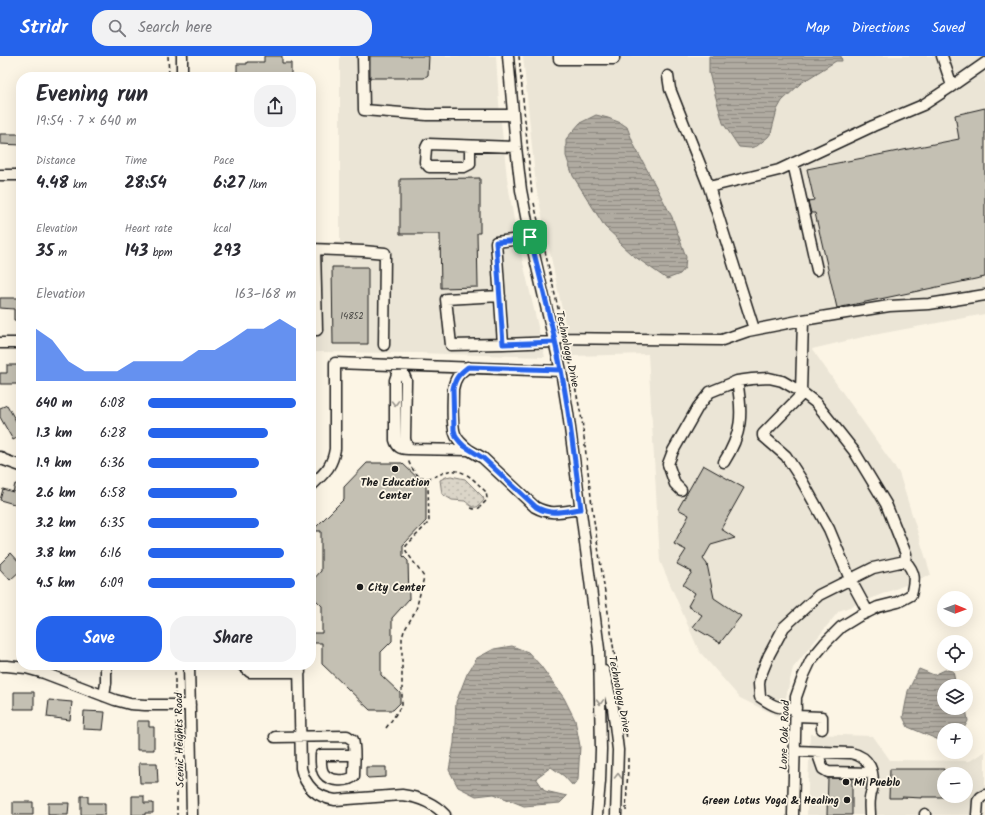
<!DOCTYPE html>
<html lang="en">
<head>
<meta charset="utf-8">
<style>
  :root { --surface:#fff; --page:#f2f2f3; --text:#2b2b33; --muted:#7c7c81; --accent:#2563eb }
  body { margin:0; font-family:Kalam,sans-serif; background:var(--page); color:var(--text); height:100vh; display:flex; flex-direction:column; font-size:15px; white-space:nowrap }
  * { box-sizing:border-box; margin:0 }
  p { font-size:13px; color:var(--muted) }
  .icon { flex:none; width:22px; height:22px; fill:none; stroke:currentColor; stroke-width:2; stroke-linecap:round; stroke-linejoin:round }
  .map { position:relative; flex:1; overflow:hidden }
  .side { position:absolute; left:16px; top:16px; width:300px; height:598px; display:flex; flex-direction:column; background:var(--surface); border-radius:16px; box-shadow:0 4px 16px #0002 }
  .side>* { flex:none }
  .needle { width:26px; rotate:91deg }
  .buttons { position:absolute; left:937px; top:535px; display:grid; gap:8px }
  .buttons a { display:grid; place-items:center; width:36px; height:36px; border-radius:50%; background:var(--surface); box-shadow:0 4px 16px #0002; font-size:20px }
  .pin { position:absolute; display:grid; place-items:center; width:34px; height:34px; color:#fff; margin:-17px; border-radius:8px; box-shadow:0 2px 6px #0006 }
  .round { display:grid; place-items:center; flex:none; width:42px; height:42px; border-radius:16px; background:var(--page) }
  .summary { display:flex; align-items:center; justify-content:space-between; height:68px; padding:0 20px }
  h1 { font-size:22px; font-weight:700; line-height:30px }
  .metrics { display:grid; grid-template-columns:repeat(3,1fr); gap:6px; height:68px; padding:4px 20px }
  .metrics div { display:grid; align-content:center }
  .metrics b { font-size:17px; font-weight:700 }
  .metrics small { font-size:11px; font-weight:400 }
  .metrics p { font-size:11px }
  .chart { height:112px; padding:8px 20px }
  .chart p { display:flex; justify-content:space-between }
  .chart svg { width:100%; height:72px; margin-top:4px; fill:var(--accent); opacity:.7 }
  .primary-button { display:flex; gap:8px; margin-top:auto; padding:8px 20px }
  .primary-button a { flex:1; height:46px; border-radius:16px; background:var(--accent); color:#fff; font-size:16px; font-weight:700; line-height:46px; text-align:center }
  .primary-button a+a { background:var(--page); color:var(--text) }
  ul { padding:0 20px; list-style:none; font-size:13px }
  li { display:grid; grid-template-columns:64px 48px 1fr; align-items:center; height:30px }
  li i { height:10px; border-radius:5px; background:var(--accent) }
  header { display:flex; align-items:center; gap:24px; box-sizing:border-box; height:56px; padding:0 20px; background:var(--accent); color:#fff }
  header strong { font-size:19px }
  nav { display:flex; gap:22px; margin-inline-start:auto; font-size:14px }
  .search { width:280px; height:36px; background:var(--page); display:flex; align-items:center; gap:10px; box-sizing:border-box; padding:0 14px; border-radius:16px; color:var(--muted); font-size:15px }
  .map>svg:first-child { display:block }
  .built { fill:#ebe5d6; fill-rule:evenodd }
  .park { fill:url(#park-dots); stroke:#7c7872 }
  .water { fill:url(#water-rules); stroke:#75726c }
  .building { fill:#c4c0b3; stroke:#1c1c1c }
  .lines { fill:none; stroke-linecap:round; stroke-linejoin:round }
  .minor-casing { stroke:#1c1c1c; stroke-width:13 }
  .path { stroke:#1c1c1c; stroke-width:1.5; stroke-dasharray:4 3; stroke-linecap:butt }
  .minor { stroke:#fcf5e5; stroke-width:10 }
  .oneway { stroke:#97938b }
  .route-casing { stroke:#fff; stroke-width:8 }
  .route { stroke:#2563eb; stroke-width:5 }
  .poi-dot { fill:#1c1c1c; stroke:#fcf5e5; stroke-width:1.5 }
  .labels { text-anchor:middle; stroke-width:3.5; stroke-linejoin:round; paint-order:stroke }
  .number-label { font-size:9px; fill:#464542 }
  .street-label { font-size:11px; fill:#1c1c1c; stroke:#fcf5e5 }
  .poi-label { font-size:11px; font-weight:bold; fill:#1c1c1c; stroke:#fcf5e5; text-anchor:start }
</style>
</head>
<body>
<header>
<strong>Stridr</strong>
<div class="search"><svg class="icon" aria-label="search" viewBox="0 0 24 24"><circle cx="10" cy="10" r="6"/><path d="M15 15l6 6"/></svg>Search here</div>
<nav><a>Map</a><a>Directions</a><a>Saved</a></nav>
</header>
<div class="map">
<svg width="985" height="759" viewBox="0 0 985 759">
  <defs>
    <pattern id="park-dots" width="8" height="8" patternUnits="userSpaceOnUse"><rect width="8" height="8" fill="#dbd5c8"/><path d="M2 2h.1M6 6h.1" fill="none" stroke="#bbb6ab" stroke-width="1.8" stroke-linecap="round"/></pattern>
    <pattern id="water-rules" width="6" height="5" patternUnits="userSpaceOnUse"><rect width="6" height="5" fill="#b0aba1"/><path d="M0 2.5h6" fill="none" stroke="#8e8a82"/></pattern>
  </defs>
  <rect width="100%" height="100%" fill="#fcf5e5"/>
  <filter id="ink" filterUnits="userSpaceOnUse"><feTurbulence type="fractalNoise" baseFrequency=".025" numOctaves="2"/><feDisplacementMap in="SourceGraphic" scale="8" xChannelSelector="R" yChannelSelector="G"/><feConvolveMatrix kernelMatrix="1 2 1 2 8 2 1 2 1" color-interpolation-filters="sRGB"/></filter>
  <g filter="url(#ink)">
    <path class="built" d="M340 0H496L499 47 507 122 516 176 545 301 416 297 311 296V186H340Z
      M523 0H985V258L863 281 812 293 899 417 931 519 839 555 793 612 781 662 740 642 699 595 660 505 648 298 572 300 536 131Z
      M810 678 873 680 890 704 970 705 985 695V759H807ZM944 718H966V740H944Z"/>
    <path class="park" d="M451 420 465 423 483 441 484 444C476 454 474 453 465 445L452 444 442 438 440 424 446 421Z"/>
    <path class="water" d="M709 0H841L842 5H836L801 27 782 45 777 54 771 77 768 81 757 90 750 92 739 91 723 67 709 17Z
      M596 59 608 62 621 67 627 71 634 89 672 161 686 201 685 212 680 218 667 223 631 198 620 188 619 184 605 171 573 120 566 100V83L580 67Z
      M512 590 528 596 540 609 564 642 575 664 580 690 578 724 573 730 564 720 551 711 536 722 545 735 567 740 560 747 524 750 494 738 476 740 458 731 449 714 454 687 456 646 467 618 477 602 494 593Z
      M919 613 934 619 945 614 953 615 956 630H944V652H966L968 665 964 672 965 674H944V684H939L908 671 903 661 908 635Z"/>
    <path class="building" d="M264 0H282V7H291V21H237V8H247V6H264Z
      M370 0H429L428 19 424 22H370Z
      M985 52V221L837 252 815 157H811L808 145 814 144 807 113 959 83 955 59Z
      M0 78H21V89L0 88Z
      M480 122V177H477L478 231 441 232 440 178H400V123Z
      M332 211H368V288H333Z
      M0 242H21V265L14 264V253L0 252Z
      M7 309H19V328H0V317H7Z
      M7 349 21 374V380L13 384 0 361V352Z
      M367 407H402L426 430V465L403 489V500L408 505 409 543 392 562V585L381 596V619L400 637V647L393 654H370L322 608V587H311V577H322V550L311 539V526L321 515V475H312L344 443V431Z
      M703 409 744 432 721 473 735 482 711 489 703 503 707 508 714 542 741 560 720 587 693 571 702 559 688 550 695 537 683 529 692 516 677 508 686 494 674 488 689 459 678 453Z
      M15 428 21 429V450L0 444 3 433 13 436Z
      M11 497 21 508V514L10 524 0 513V508Z
      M14 636H34V653H14Z
      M49 644 72 646 70 664 47 661Z
      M84 655 105 656 103 674 83 673Z
      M137 665H149V671H154V694H137Z
      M139 707H157L158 727H140Z
      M366 711H386V721L368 722 366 720Z
      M890 713H944V741H922V742L902 741V742H889Z
      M828 722 852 723V759H827Z
      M81 740H88V747H105V759H81Z
      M132 740H144V747H153V757H145V759H132Z
      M13 746H33V759H13Z
      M48 747H69L68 759H48Z"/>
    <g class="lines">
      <defs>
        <path id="minor" d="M182 0V21
          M363 0 364 54 427 59H513
          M508 0 516 91 521 134 530 181 561 315 568 357 599 593 601 693 600 725 597 759
          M559 0V3H614V0
          M942 0 952 30 985 7
          M668 20 670 33 709 131
          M470 90V108L464 111H429L425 106 426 92 428 88 516 91
          M793 107 817 214
          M0 119H21
          M530 181 520 183 496 186 503 288 555 286
          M311 193 363 195 385 197 384 289
          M500 240 446 243 451 289 503 288
          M311 273 317 274 315 193
          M754 273 709 131 779 114 873 70 923 49 952 30
          M554 282 722 284 748 275 803 264 889 250 929 248 985 239
          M0 287H21
          M400 309 395 324V384C397 391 400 393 408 393L469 394 483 402 535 451C551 460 564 455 581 453
          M400 309 406 324 405 383 407 390 411 393
          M468 311C459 317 455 322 453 333 453 344 451 371 456 380 459 386 464 390 469 394
          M801 336 803 264
          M803 337 763 378V380L786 400 801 423 829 473 850 523 868 556
          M0 401 4 404 21 410
          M724 406C742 378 743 358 737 325
          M311 430C324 417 332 412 335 393V307L561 315
          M681 434 675 428 668 408 673 395 698 351 710 336 737 325 752 323 769 322 782 325 803 337 816 347 854 395 886 448 906 498 905 505
          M189 609 192 759
          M242 609 250 616H300
          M299 609 301 712C305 730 316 741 335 744L402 739C418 741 434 747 445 759
          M0 610H7L26 612 44 617 115 644 130 648 145 649H190
          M604 615 613 652 618 694 616 759
          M104 640 106 627V609
          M796 660 822 661V673
          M275 681 347 680 353 684C356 695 354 708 354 720 348 726 330 726 324 718 320 713 321 704 321 699H354
          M795 695 851 697C870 701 875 716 872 734 871 737 870 740 870 743 869 748 870 754 870 759
          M817 696 823 713 828 716 872 717
          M793 759 796 641 803 621 811 604 826 586 841 571 859 560 868 556 878 551 898 546 911 539C915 524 916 517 905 505L873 512 819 539 784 571 769 599 760 621 759 628 760 641C776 652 778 652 796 652
          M925 759V758
          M977 759 978 745 981 741 985 739"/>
      </defs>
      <use href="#minor" class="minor-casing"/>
      <path class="path" d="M168 0 169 21
        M519 0 532 139
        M534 147 563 274
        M567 291 582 364 593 458 621 641
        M420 421C433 423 434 421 445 416 463 410 475 425 486 436L487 442 486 445 479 452 474 453 471 452
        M175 609V639
        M176 659 177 682V759
        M624 663 627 683
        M386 672 394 661 402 648V582L404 575 416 554 424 521 406 495V490L429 466 428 429C420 421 411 415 408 403
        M626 755 628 709V701"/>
      <use href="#minor" class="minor"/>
    </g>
    <defs><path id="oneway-chevron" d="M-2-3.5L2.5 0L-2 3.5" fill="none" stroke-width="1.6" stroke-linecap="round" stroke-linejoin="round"/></defs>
    <g class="oneway">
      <use href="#oneway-chevron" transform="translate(395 347) rotate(89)"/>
      <use href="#oneway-chevron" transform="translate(600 646) rotate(88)"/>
      <use href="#oneway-chevron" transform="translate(618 720) rotate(-89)"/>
    </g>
  </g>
  <g class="lines" filter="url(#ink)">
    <defs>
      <path id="route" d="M530 181C541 225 553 270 561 314 570 360 575 407 581 453 564 455 551 460 536 451L483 402 464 390 460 386 456 381 454 374 453 333C455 322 459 318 468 311L561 314 555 286 503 288 496 186 520 184 530 181"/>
    </defs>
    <use href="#route" class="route-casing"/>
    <use href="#route" class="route"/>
  </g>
  <g class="poi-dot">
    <circle cx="395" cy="413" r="4"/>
    <circle cx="360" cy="531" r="4"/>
    <circle cx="846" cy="726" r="4"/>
    <circle cx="847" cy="744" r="4"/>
  </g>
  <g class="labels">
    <g class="number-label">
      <text x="352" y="263">14852</text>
    </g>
    <g class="street-label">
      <text transform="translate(568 293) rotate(78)" y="4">Technology Drive</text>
      <text transform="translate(620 638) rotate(79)" y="4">Technology Drive</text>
      <text transform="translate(784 679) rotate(-88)" y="4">Lone Oak Road</text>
      <text transform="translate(179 684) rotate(-91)" y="4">Scenic Heights Road</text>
    </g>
    <g class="poi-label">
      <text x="395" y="430" text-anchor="middle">The Education<tspan x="395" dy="13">Center</tspan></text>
      <text x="368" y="535">City Center</text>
      <text x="854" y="730">Mi Pueblo</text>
      <text x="839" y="748" text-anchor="end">Green Lotus Yoga &amp; Healing</text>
    </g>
  </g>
</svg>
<div class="buttons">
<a><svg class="needle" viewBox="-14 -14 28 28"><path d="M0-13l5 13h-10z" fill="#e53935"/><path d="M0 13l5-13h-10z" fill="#7c7c81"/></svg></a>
<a><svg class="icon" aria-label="locate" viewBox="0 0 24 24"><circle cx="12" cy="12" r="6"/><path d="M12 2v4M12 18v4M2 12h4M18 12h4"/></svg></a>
<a><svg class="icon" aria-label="layers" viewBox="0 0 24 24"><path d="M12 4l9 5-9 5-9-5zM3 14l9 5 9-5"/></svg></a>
<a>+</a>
<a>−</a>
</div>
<div class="pin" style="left:530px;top:181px;background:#1e9e55"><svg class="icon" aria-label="arrive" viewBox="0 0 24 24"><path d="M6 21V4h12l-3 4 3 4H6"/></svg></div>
<section class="side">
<div class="summary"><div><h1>Evening run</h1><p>19:54 · 7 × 640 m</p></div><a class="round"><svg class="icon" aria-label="share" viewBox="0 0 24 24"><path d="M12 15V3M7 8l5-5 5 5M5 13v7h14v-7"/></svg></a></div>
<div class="metrics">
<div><p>Distance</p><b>4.48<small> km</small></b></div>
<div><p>Time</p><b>28:54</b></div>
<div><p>Pace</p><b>6:27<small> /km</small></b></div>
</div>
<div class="metrics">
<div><p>Elevation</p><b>35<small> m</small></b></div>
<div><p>Heart rate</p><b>143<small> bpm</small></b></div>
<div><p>kcal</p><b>293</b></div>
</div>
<div class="chart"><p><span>Elevation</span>163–168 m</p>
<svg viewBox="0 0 160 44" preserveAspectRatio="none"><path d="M0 44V12L10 19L20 32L30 38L40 38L50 38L60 32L70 32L80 32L90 32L100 25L110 25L120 19L130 12L140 12L150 6L160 12V44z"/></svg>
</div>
<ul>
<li><b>640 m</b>6:08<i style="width:100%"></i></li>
<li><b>1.3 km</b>6:28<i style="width:81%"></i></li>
<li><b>1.9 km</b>6:36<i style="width:75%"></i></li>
<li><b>2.6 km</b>6:58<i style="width:60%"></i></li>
<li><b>3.2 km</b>6:35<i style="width:75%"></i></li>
<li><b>3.8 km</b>6:16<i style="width:92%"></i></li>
<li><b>4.5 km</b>6:09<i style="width:99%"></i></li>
</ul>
<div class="primary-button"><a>Save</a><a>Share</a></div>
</section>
</div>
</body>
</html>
